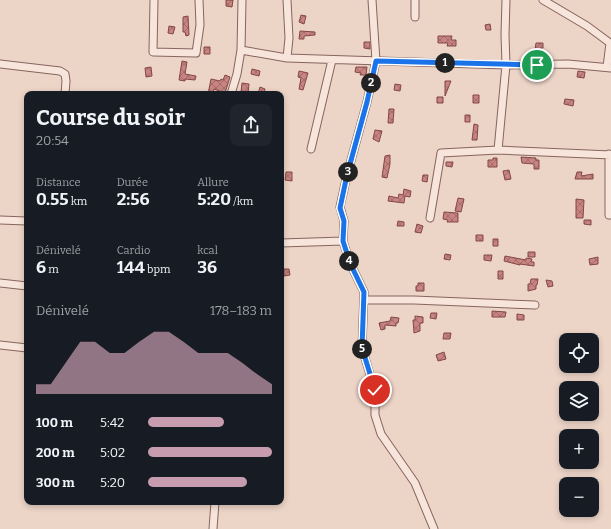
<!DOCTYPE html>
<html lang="fr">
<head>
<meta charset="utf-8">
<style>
  :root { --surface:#171b24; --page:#20242c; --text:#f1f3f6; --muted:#9ea1a6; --accent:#c69cae }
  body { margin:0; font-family:Bitter,serif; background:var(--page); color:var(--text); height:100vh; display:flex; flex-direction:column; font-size:15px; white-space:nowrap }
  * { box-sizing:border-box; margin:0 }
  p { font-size:13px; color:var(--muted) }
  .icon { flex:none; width:22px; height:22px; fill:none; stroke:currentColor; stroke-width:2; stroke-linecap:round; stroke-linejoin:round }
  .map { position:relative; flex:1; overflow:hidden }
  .sheet { position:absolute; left:24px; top:91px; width:260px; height:414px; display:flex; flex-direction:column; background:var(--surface); border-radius:8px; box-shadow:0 2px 6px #0003 }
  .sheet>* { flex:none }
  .buttons { position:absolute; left:559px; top:333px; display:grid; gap:8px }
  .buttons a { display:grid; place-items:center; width:40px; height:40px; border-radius:8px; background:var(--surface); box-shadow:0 2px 6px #0003; font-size:20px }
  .pin { position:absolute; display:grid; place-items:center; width:34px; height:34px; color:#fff; margin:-17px; border:2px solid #fff; border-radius:50%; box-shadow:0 1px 4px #0007 }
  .km { position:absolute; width:20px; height:20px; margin:-10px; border-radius:50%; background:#222; color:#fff; font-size:11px; line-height:20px; text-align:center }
  .round { display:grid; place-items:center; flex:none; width:42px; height:42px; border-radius:8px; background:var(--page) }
  .summary { display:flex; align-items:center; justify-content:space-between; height:68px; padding:0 12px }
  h1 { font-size:22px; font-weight:700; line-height:30px }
  .figures { display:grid; grid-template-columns:repeat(3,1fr); gap:6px; height:68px; padding:4px 12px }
  .figures div { display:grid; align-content:center }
  .figures b { font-size:17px; font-weight:700 }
  .figures small { font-size:11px; font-weight:400 }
  .figures p { font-size:11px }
  .chart { height:112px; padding:8px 12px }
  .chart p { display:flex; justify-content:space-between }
  .chart svg { width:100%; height:72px; margin-top:4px; fill:var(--accent); opacity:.7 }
  ul { padding:0 12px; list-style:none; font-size:13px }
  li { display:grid; grid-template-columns:64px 48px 1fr; align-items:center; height:30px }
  li i { height:10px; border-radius:5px; background:var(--accent) }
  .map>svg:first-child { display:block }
  .building { fill:url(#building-cross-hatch); stroke:#844745 }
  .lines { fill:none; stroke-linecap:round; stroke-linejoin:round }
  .minor-casing { stroke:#86655e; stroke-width:9 }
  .minor { stroke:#f7e4da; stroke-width:7 }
  .route-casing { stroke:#fff; stroke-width:8 }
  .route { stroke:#1a73e8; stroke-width:5 }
</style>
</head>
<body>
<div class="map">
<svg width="611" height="529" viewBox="0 0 611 529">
  <defs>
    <pattern id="building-cross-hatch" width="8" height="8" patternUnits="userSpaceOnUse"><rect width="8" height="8" fill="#c78480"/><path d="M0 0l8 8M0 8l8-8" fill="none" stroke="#a36c68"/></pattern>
  </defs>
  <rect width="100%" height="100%" fill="#ecd4c7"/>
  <path class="building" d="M226 0H233L232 7 226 6Z
    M301 15 306 16 304 24 299 22Z
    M188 16 189 35 186 36 185 32H183V17Z
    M490 24 491 30H486L485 25Z
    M169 26 175 27 173 34 168 33Z
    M300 31 315 32V35L304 36V39H299Z
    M438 36H452L451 40H456V46H447L448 43H438Z
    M364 42H370V49L364 48Z
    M536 43H543V48H540V50H535Z
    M204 47H210V54H204Z
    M182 61 187 62 185 74 196 76 195 80 185 79V81L179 80Z
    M151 67 152 76 146 77 145 68Z
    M356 67H367L366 75H360L361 73 355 72Z
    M252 69 260 71 259 76 251 74Z
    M299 71 308 73 303 90 299 89 301 78 298 77Z
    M578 71 585 72 584 78 577 77Z
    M225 75 230 77 225 93 214 89 213 94H208L211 79 220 81 221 79 223 80Z
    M445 81H451L445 96Z
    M242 83 249 84 248 93 241 92Z
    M395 84 401 85 400 91 394 90Z
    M260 87 265 89 264 94H258Z
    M473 95H479V103H473Z
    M437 97H443V103H437Z
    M565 99 574 100 573 106 564 104Z
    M389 109H394L393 123H388Z
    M465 115H470V122H465Z
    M474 124 478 125 477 140H472Z
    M375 130 382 131 379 142 373 139Z
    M390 155V164L387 178 382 177 385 156Z
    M521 157 536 158V160H539V169H534V164L522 163Z
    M493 158H497V167H488V160H493Z
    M446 162H453L452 167 446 166Z
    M509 170 511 179 505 180 503 171Z
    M286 172H292V181L285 180Z
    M577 172H582L581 176 593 174V179H575Z
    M423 175H428L427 182 422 181Z
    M404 189 411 191 410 197 405 196 404 203 388 201 389 196 398 198 399 194 403 195Z
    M458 198 464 199 461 212 455 211Z
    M576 199 584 200 583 218H576Z
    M444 212 458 213V222H447L448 220 443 219Z
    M584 220H591V225L584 224Z
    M398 221 404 222V226H397Z
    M417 224 423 226 421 233 415 232Z
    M476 235H483V241H476Z
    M493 239H498V246H493Z
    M528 252H535V257H528Z
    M445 254 451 255 450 260 444 259Z
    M484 255H492L491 261 484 260Z
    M505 256 526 260V258L532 259 531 262H534V266L520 264V265L504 261Z
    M598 257V264L590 265 589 259Z
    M284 269H289L290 275 284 276Z
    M498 271H503V279H498Z
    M531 279H538L537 285H536V289L528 291V284H530Z
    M546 280 552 281 553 286 548 287Z
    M418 283H424V291H416V286H418Z
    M492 311 506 312 505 317H492Z
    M431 313H437L436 319 430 318Z
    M517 314 524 315V320H517Z
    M415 316 423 317V323H420V331L414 333 413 320H415Z
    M391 317 399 318 398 323H396V326L385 325V329L381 330 379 323 390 321Z
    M444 333H451L450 339H443Z
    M444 352 446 359 438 361 436 355Z"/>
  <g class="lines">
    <defs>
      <path id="minor" d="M154 0 153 52 196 53 200 25 199 0
        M543 0 587 26 610 43 607 67
        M415 17V0
        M241 50 287 58 506 65 568 64 611 68
        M287 58 289 38 287 0
        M0 64 60 71 65 74 66 81 65 94
        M231 94 237 74 241 50 242 0
        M311 149 332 60
        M498 150 611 155
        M609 154V215H611
        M430 218 441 153 498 150 506 65 505 35 506 0
        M0 220 27 221
        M343 241 344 221 340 207 347 175 367 102 376 61 372 0
        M281 243 343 241 350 263 364 292 362 348 375 391V415L381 434 415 483 434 529
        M0 283 27 286
        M364 300H414L535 305
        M0 345 27 348
        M213 529 215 502"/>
    </defs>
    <use href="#minor" class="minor-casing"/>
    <use href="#minor" class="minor"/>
  </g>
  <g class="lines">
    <defs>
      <path id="route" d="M375 390 362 348 364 292 350 263 343 241 344 221 340 208 347 175 367 102 376 61 537 65"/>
    </defs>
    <use href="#route" class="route-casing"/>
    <use href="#route" class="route"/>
  </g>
</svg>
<div class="buttons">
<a><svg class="icon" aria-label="locate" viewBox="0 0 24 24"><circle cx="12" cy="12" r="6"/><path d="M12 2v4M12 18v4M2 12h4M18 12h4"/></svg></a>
<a><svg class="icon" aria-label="layers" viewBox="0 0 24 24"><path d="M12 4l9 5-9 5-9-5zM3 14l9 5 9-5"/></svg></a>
<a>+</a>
<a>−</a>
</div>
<div class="pin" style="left:537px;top:65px;background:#1e9e55"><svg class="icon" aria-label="arrive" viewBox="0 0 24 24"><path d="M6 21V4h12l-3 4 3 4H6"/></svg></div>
<div class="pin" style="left:375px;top:390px;background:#d93025"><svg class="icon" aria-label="check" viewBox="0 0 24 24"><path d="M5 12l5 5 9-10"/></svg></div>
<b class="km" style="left:445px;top:63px">1</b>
<b class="km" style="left:371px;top:83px">2</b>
<b class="km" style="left:348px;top:172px">3</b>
<b class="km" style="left:349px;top:261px">4</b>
<b class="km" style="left:362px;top:349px">5</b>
<section class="sheet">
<div class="summary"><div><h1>Course du soir</h1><p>20:54</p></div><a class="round"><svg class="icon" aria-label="share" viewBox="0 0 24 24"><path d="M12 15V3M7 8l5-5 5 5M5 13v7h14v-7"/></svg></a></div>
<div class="figures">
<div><p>Distance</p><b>0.55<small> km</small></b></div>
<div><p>Durée</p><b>2:56</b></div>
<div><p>Allure</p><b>5:20<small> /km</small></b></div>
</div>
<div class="figures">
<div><p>Dénivelé</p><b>6<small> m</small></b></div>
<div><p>Cardio</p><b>144<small> bpm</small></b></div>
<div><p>kcal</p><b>36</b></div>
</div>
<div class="chart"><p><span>Dénivelé</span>178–183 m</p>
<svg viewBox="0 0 160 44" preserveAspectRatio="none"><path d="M0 44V38L10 38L20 25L30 12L40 12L50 19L60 19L70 12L80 6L90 6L100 12L110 19L120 19L130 19L140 25L150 32L160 38V44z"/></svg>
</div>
<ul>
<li><b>100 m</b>5:42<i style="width:61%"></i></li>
<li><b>200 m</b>5:02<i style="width:100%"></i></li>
<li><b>300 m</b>5:20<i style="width:80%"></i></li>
</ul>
</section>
</div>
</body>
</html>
